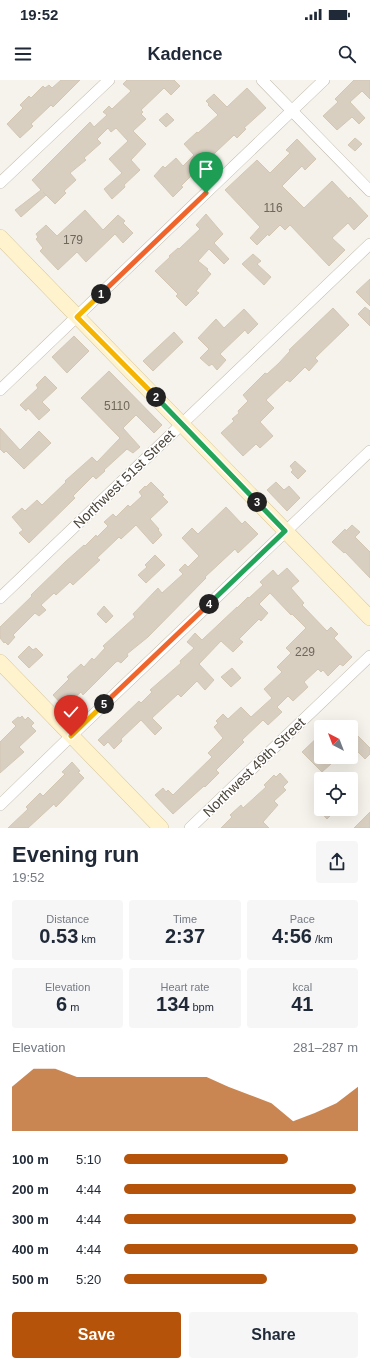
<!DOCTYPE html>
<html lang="en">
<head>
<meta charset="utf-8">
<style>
  :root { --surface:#fff; --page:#f6f6f7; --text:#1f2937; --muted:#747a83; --accent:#b45309 }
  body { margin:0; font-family:Arial,sans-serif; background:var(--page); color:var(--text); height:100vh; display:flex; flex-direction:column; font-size:15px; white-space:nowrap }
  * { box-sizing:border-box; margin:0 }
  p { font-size:13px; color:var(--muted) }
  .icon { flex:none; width:22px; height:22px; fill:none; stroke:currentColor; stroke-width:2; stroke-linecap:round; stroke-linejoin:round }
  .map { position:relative; height:748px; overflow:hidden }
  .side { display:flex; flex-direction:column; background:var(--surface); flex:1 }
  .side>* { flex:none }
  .needle { width:26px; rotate:318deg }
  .fabs { position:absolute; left:314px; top:640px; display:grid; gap:8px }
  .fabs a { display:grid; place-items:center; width:44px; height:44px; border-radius:4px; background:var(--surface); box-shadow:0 4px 16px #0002; font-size:20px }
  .pin { position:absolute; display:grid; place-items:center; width:34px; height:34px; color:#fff; margin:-41px -17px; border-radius:50% 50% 50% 0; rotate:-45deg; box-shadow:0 0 4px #0007 }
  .pin .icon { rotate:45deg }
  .km { position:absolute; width:20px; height:20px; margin:-10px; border-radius:50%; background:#222; color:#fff; font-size:11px; line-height:20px; text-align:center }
  .round { display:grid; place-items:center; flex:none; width:42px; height:42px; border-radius:4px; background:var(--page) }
  .headline { display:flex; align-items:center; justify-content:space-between; height:68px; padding:0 12px }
  h1 { font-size:22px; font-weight:700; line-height:30px }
  .metrics { display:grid; grid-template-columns:repeat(3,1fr); gap:6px; height:68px; padding:4px 12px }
  .metrics div { display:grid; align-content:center; border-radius:4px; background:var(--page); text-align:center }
  .metrics b { font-size:20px; font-weight:700 }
  .metrics small { font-size:11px; font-weight:400 }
  .metrics p { font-size:11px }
  .chart { height:112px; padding:8px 12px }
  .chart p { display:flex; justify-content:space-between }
  .chart svg { width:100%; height:72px; margin-top:4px; fill:var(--accent); opacity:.7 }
  .button { display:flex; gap:8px; margin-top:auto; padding:8px 12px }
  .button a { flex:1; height:46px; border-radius:4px; background:var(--accent); color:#fff; font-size:16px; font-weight:700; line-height:46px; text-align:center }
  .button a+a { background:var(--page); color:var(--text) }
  ul { padding:0 12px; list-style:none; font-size:13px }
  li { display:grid; grid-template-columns:64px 48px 1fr; align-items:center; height:30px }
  li i { height:10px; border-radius:5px; background:var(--accent) }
  .status { display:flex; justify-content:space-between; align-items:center; height:28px; padding:0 20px; background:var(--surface); direction:ltr }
  .status svg { height:11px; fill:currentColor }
  header { display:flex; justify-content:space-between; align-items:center; height:52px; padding:0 12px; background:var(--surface); font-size:18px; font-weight:700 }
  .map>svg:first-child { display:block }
  .building { fill:#d8cfc1; stroke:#d3c7b4 }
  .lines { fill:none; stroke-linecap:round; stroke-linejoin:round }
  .street-casing { stroke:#c2bbae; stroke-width:12 }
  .secondary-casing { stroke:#d6c79b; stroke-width:16 }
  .street { stroke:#fff; stroke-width:11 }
  .secondary { stroke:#fff3cd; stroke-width:15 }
  .split-1-casing { stroke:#fff; stroke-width:8 }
  .split-2-casing { stroke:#fff; stroke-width:8 }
  .split-3-casing { stroke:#fff; stroke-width:8 }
  .split-4-casing { stroke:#fff; stroke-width:8 }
  .split-5-casing { stroke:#fff; stroke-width:8 }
  .split-6-casing { stroke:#fff; stroke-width:8 }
  .split-1 { stroke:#f0652b; stroke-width:5 }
  .split-2 { stroke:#f5b400; stroke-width:5 }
  .split-3 { stroke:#22a559; stroke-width:5 }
  .split-4 { stroke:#22a559; stroke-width:5 }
  .split-5 { stroke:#f0652b; stroke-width:5 }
  .split-6 { stroke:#f5b400; stroke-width:5 }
  .labels { text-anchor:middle; stroke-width:3; stroke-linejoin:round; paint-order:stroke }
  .number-label { font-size:12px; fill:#6e675b }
  .street-label { font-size:14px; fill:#4b4439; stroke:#fff }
</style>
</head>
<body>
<div class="status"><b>19:52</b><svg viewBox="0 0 49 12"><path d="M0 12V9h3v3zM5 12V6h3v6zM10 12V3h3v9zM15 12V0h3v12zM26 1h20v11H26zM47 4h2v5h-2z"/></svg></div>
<header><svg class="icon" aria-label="menu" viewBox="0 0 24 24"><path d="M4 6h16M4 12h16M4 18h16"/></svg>Kadence<svg class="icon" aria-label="search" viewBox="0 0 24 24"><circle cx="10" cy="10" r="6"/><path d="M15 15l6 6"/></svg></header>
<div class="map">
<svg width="370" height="748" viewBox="0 0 370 748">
  <rect width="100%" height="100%" fill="#f6f3ec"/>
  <path class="building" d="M61 0H80L53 27 51 25 31 44 33 46 20 58 7 44 23 28 20 25 29 16 31 18 43 6 45 8 49 5 52 8Z
    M127 0H174L180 6 171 15 164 8 141 30 143 32 141 34 146 39 133 51 146 64 131 80 140 90 124 105 125 107 112 119 104 109 122 93 109 79 128 61 116 48 111 52 108 48 97 59 101 63 84 78 86 80 70 93 76 100 64 111 66 113 55 124 43 112 46 115 21 137 15 130 41 110 32 100 90 42 94 47 107 35 103 32 109 26 112 29 131 11 123 4Z
    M354 0H370V19L362 11 350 22 365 38 359 44 352 37 337 50 323 36 338 22 335 19Z
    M247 8 266 28 244 48 246 49 237 58 234 55 199 88 181 106 183 107 173 117 154 96 163 86 165 88 176 78 183 86 194 75 184 64 197 52 198 53 218 35 208 25 209 24 206 21 214 14 227 27Z
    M167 33 174 40 166 47 159 40Z
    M355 58 362 64 355 71 348 65Z
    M297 59 316 79 305 90 302 86 282 106 304 128 332 101 349 119 350 117 368 136 354 150 348 143 332 158 345 170 329 186 290 145 285 150 280 145 269 156 268 154 257 165 250 158 260 147 225 110 257 80 270 93 290 73 286 70Z
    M85 130 103 150 118 135 125 141 123 143 133 153 123 163 115 154 86 182 77 172 58 190 40 171 43 168 36 159 38 157 36 154 46 145 57 156Z
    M206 134 223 154 214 163 229 179 224 184 209 169 198 181 208 189 207 190 211 194 196 211 199 213 186 226 176 216 178 214 155 191 170 177 169 176 178 168 179 169 200 149 196 145Z
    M253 174 261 181 257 184 271 197 264 205 242 184Z
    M370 199V226L356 212Z
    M365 227 370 231V246L358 234Z
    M333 228 349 245 315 278 318 281 309 291 305 287 290 302 287 300 266 320 274 328 260 342 273 356 260 368 256 364 243 376 221 353 234 341 232 339 239 333 238 331 248 321 243 315 265 293 267 294 279 283 290 271 289 270Z
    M244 229 258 244 248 254 245 250 220 274 226 280 217 290 212 284 209 286 200 278 209 269 198 258 216 239 224 248Z
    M174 252 183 262 153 291 143 281Z
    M74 256 89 271 67 293 52 277Z
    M109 291 162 345 154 353 136 335 123 348 140 367 133 373 127 369 104 390 105 391 96 399 93 396 73 416 75 418 29 463 19 453 23 450 12 437 22 428 25 431 37 420 42 425 66 402 65 401 92 377 97 382 120 358 81 318Z
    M45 296 57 308 42 322 50 330 39 340 28 328 26 331 20 325 38 308 36 305Z
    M0 348 20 370 39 351 51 363 24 389 6 371 4 373 0 369Z
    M295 381 306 391 298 399 291 392 293 390 290 386Z
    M151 402 164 415 162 416 168 422 150 439 159 449 158 450 162 455 153 464 136 445 121 459 119 457 97 478 100 480 73 505 70 502 56 515 54 513 41 525 46 530 39 536 35 533 13 555 15 557 8 565 5 562 4 563 0 558V547L32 516 31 515 65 482 84 465 85 466 96 455 97 457 108 446 104 442 113 434 116 437 128 425 130 427 142 416 139 412 145 406 146 407Z
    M276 402 284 410 289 406 300 418 287 431 267 410Z
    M226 427 242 444 245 441 258 454 238 473 235 469 205 497 206 498 148 557 127 574 128 576 121 583 118 581 116 582 83 615 81 612 64 627 53 615 69 599 67 597 81 584 84 587 92 578 94 580 105 568 103 566 135 537 133 534 158 508 162 513 183 494 179 490 185 484 188 487 199 476 182 458 192 448 198 454Z
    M352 445 360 452 355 457 370 472V498L345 472 344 473 332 462 345 449 346 451Z
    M155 475 165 485 146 503 138 495 147 487 145 485Z
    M287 488 299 501 291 508 304 523 302 525 327 551 331 547 338 554 334 558 352 577 343 586 340 584 328 596 323 590 321 592 318 589 304 602 308 607 293 621 288 616 277 627 282 632 268 645 263 640 242 660 244 662 216 690 219 693 205 707 204 706 173 734 155 715 163 708 166 712 168 710 173 715 212 677 208 673 223 658 214 647 218 643 216 641 223 634 228 639 241 627 251 637 272 618 264 609 282 592 277 587 291 573 286 568 306 548 292 534 291 535 270 513 259 524 268 533 261 541 259 539 239 559 243 562 233 572 221 561 199 584 214 600 205 610 197 601 181 617 178 614 152 638 162 648 155 655 141 640 121 659 122 661 114 669 108 662 104 666 98 660 139 621 141 623 152 612 150 610 181 583 180 581 194 568 187 562 195 553 202 560 237 527V528L248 517 249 518 263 505 260 502 273 490 278 496Z
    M104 526 113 536 106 543 97 534Z
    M29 566 33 570 36 568 43 575 29 588 18 577Z
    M232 588 241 598 231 607 221 597Z
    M22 636 25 640 28 637 34 643 31 646 36 651 19 667 24 672 0 693V662L16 646 12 642 18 637 20 638Z
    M321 654V677H326L332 683 322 692 302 672Z
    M358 656 370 668V674L365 679 351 665V662Z
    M72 682 80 691 78 692 84 698 56 727 54 724 28 748H8L28 729 26 727 40 713 43 716 65 694 62 692Z
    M280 693 288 702 283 707 286 710 274 721 278 725 263 742 269 748H221L232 737 230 735 241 725 243 728 266 707 264 705 274 695 276 697Z
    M318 729H337L327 739Z
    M370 732V748H354Z"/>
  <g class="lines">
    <defs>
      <path id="street" d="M262 0 370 111
        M0 103 109 0
        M0 310 324 0
        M0 518 370 164
        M0 725 71 656 370 371
        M190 748 370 576"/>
      <path id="secondary" d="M0 157 370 538
        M0 582 161 748"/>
    </defs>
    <use href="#street" class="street-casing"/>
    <use href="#secondary" class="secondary-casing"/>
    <use href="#street" class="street"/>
    <use href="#secondary" class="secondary"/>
  </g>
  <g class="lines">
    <defs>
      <path id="split-1" d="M101 214 206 113"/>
      <path id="split-2" d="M101 214 77 237 156 317"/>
      <path id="split-3" d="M156 317 257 422"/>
      <path id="split-4" d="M209 524 285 451 257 422"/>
      <path id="split-5" d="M104 624 209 524"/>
      <path id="split-6" d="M71 656 104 624"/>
    </defs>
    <use href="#split-1" class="split-1-casing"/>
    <use href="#split-2" class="split-2-casing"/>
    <use href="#split-3" class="split-3-casing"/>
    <use href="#split-4" class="split-4-casing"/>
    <use href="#split-5" class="split-5-casing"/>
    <use href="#split-6" class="split-6-casing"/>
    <use href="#split-1" class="split-1"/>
    <use href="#split-2" class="split-2"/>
    <use href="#split-3" class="split-3"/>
    <use href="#split-4" class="split-4"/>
    <use href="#split-5" class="split-5"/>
    <use href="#split-6" class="split-6"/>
  </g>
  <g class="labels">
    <g class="number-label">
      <text x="273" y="132">116</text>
      <text x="73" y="164">179</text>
      <text x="117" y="330">5110</text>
      <text x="305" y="576">229</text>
    </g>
    <g class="street-label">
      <text transform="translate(124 399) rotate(-44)" y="5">Northwest 51st Street</text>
      <text transform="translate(254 687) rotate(-44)" y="5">Northwest 49th Street</text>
    </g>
  </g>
</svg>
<div class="fabs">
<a><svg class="needle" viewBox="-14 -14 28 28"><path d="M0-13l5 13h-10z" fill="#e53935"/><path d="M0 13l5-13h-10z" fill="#747a83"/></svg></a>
<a><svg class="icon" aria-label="locate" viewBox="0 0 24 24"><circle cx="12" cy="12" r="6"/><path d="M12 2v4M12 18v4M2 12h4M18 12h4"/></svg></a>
</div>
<div class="pin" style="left:206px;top:113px;background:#1e9e55"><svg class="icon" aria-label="arrive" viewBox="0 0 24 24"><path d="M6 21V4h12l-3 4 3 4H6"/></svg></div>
<div class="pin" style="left:71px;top:656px;background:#d93025"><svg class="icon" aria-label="check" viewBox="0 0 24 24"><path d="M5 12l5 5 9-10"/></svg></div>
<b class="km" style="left:101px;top:214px">1</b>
<b class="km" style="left:156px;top:317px">2</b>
<b class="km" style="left:257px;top:422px">3</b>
<b class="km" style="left:209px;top:524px">4</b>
<b class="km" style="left:104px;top:624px">5</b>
</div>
<section class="side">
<div class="headline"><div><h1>Evening run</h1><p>19:52</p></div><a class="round"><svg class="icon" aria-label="share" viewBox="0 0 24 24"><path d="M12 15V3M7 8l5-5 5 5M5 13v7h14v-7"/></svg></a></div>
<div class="metrics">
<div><p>Distance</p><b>0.53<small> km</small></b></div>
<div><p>Time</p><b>2:37</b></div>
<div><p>Pace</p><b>4:56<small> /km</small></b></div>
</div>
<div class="metrics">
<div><p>Elevation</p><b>6<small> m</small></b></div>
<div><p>Heart rate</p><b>134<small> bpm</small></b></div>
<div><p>kcal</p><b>41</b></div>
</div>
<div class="chart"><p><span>Elevation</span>281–287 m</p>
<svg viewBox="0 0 160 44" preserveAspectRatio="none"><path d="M0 44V17L10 6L20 6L30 11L40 11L50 11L60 11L70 11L80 11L90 11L100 17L110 22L120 27L130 38L140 33L150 27L160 17V44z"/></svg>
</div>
<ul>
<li><b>100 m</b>5:10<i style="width:70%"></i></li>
<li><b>200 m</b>4:44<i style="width:99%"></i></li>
<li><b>300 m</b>4:44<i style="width:99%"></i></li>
<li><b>400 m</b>4:44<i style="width:100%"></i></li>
<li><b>500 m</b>5:20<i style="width:61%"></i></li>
</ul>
<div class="button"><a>Save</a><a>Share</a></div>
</section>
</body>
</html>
